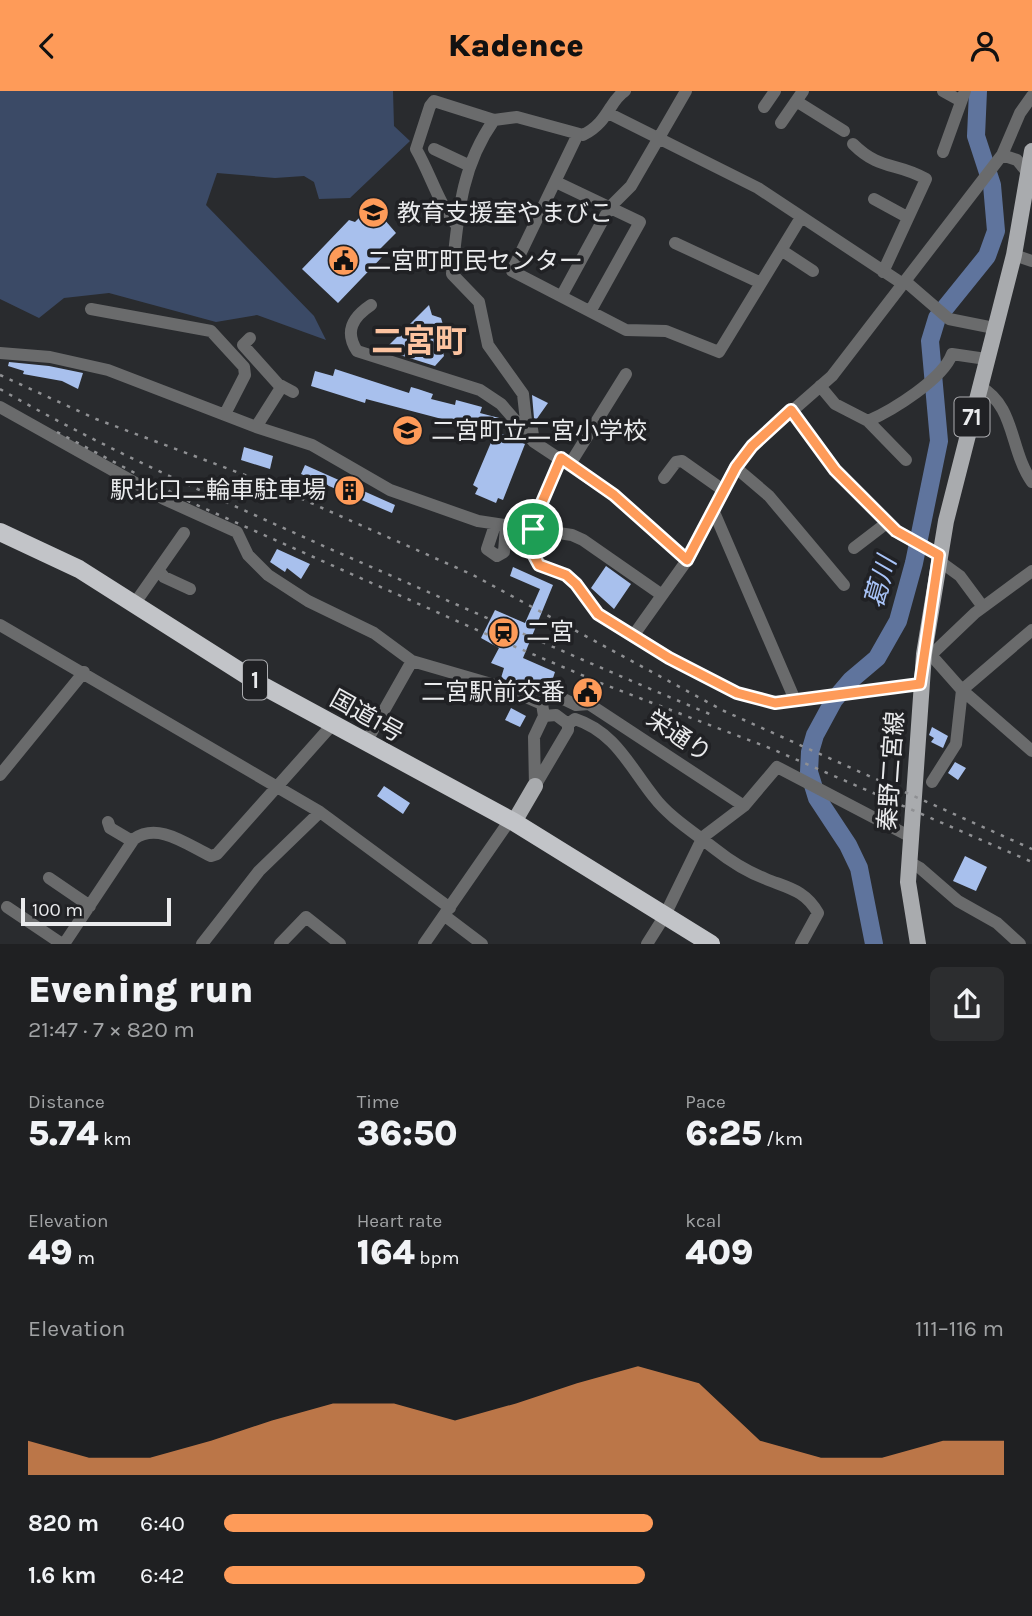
<!DOCTYPE html>
<html lang="en">
<head>
<meta charset="utf-8">
<style>
  :root { --surface:#1f2022; --page:#2c2d2f; --text:#f1f3f6; --muted:#a1a3a5; --accent:#fe9b59 }
  body { margin:0; font-family:Karla,"Noto Sans JP",sans-serif; background:var(--page); color:var(--text); height:100vh; display:flex; flex-direction:column; font-size:26px; white-space:nowrap }
  * { box-sizing:border-box; margin:0 }
  p { font-size:23px; color:var(--muted) }
  .icon { flex:none; width:38px; height:38px; fill:none; stroke:currentColor; stroke-width:2; stroke-linecap:round; stroke-linejoin:round }
  .map { position:relative; height:853px; overflow:hidden }
  .drawer { display:flex; flex-direction:column; background:var(--surface); flex:1 }
  .drawer>* { flex:none }
  .scale { position:absolute; left:21px; bottom:18px; width:150px; box-sizing:border-box; padding-left:7px; border:4px solid #eaebed; border-top:0; font-size:19px; line-height:24px; white-space:nowrap; color:#eaebed; -webkit-text-stroke:5px #202124; paint-order:stroke }
  .pin { position:absolute; display:grid; place-items:center; width:60px; height:60px; color:#fff; margin:-30px; border:4px solid #fff; border-radius:50%; box-shadow:0 2px 7px #0007 }
  .round { display:grid; place-items:center; flex:none; width:74px; height:74px; border-radius:10px; background:var(--page) }
  .head { display:flex; align-items:center; justify-content:space-between; height:119px; padding:0 28px }
  h1 { font-size:38px; font-weight:800; line-height:52px }
  .stats { display:grid; grid-template-columns:repeat(3,1fr); gap:10px; height:119px; padding:7px 28px }
  .stats div { display:grid; align-content:center }
  .stats b { font-size:35px; font-weight:800 }
  .stats small { font-size:19px; font-weight:400 }
  .stats p { font-size:19px }
  .chart { height:196px; padding:14px 28px }
  .chart p { display:flex; justify-content:space-between }
  .chart svg { width:100%; height:126px; margin-top:7px; fill:var(--accent); opacity:.7 }
  ul { padding:0 28px; list-style:none; font-size:23px }
  li { display:grid; grid-template-columns:112px 84px 1fr; align-items:center; height:52px }
  li i { height:18px; border-radius:9px; background:var(--accent) }
  header { display:flex; justify-content:space-between; align-items:center; height:91px; padding:0 28px; background:var(--accent); color:#111; font-size:32px; font-weight:800 }
  .map>svg:first-child { display:block }
  .green { fill:#3b4a66 }
  .lines { fill:none; stroke-linecap:round; stroke-linejoin:round }
  .river { stroke:#5f749d; stroke-width:18 }
  .building { fill:#a8c0ed }
  .minor { stroke:#6a6b6c; stroke-width:12 }
  .major { stroke:#a9abae; stroke-width:16 }
  .highway { stroke:#c2c4c8; stroke-width:18 }
  .rail { stroke:#8f9093; stroke-width:2.5; stroke-dasharray:3.5 7; stroke-linecap:butt }
  .route-casing { stroke:#fff; stroke-width:14 }
  .route { stroke:#fe9b59; stroke-width:9 }
  .labels { text-anchor:middle; stroke-width:7; stroke-linejoin:round; paint-order:stroke }
  .shield { fill:#202124; stroke:#adaeb1; stroke-width:2 }
  .shield-label { font-size:23px; font-weight:bold; fill:#eaebed }
  .poi-label { font-size:24px; fill:#eaebed; stroke:#202124; text-anchor:start }
  .street-label { font-size:24px; fill:#eaebed; stroke:#202124 }
  .water-label { font-size:26px; font-style:italic; fill:#a9c4f8; stroke:#202124 }
  .district-label { font-size:32px; font-weight:bold; fill:#fcc3a0; stroke:#202124 }
</style>
</head>
<body>
<header><svg class="icon" aria-label="back" viewBox="0 0 24 24"><path d="M15 5l-7 7 7 7"/></svg>Kadence<svg class="icon" aria-label="person" viewBox="0 0 24 24"><circle cx="12" cy="8" r="4"/><path d="M4 21q1-7 8-7t8 7"/></svg></header>
<div class="map">
<svg width="1032" height="853" viewBox="0 0 1032 853">
  <rect width="100%" height="100%" fill="#292b2e"/>
  <path class="green" d="M0 0H393L394 35 410 50 350 107 319 108 314 91 304 85 275 87 217 82 206 114 314 225 326 249 257 224 216 231 109 202 64 207 39 227 0 208Z"/>
  <g class="lines">
    <path class="river" d="M874 853 859 777 848 754 817 707 809 681 810 661 815 644 834 609 851 589 877 567 898 530 914 472 939 350 930 250 937 227 987 165 996 140 992 94 976 45 978 0"/>
  </g>
  <path class="building" d="M372 114 396 142 380 158 385 163 338 212 302 178 349 129 355 131Z
    M429 214 432 224 441 227 444 237 438 243 444 265 435 275 384 259Z
    M9 271 49 275 83 282 78 298 62 290 23 283 24 280 8 275Z
    M335 278 409 302 411 296 418 298 433 303 431 308 455 314 456 309 482 316 480 322 503 328 500 342 525 353 503 409 498 407 496 412 475 403 478 397 473 394 495 342 366 308 365 312 311 295 315 280 333 285Z
    M532 304 548 312 536 329 534 327Z
    M244 356 273 365 270 378 241 369Z
    M305 374 395 414 392 422 301 383Z
    M277 458 310 473 301 488 287 477 285 481 270 471Z
    M606 475 631 493 614 518 591 497Z
    M513 476 553 494 523 567 555 581 553 587 543 590 541 595 534 593 532 599 501 587 504 577 491 572 499 557 481 547 495 519 525 532 540 498 510 485Z
    M511 617 526 625 520 636 505 629Z
    M932 636 948 645 943 657 931 651 934 647 929 644Z
    M955 671 966 677 958 689 948 682Z
    M384 695 410 712 403 723 377 705Z
    M965 765 987 776 976 800 953 790Z"/>
  <g class="lines">
    <path class="minor" d="M943 0 961 10
      M796 10 844 40
      M764 16 775 0
      M610 23 758 97 903 193
      M781 32 803 0
      M578 43 512 180 626 239 666 240 719 261 800 128
      M853 53C880 80 897 71 926 88L883 181
      M434 58 468 74
      M943 61 965 0
      M1002 64 1017 69 1027 81
      M556 91 640 131 591 219
      M874 108 907 126
      M457 135C438 112 431 84 416 58L430 15 434 10 494 29
      M675 152 761 192
      M781 159 813 180
      M1014 164 1032 170
      M905 190 949 228 994 237
      M562 204 610 116 631 95 686 0
      M371 214C353 226 344 240 357 260L480 299 501 313 534 351 614 404 687 469
      M91 218 211 240 244 276 245 284 225 323
      M250 247 243 254 278 293 293 301
      M0 262 50 266 108 279 256 336 312 354 390 399 478 430 572 444 583 449 662 504
      M820 295 835 313 868 330 906 369
      M979 295C1016 315 1009 358 1032 391
      M0 316 164 408 237 441 248 464 268 484 308 510 374 542 412 570 365 653
      M791 319 835 379 896 440 939 464
      M868 330C893 319 943 288 952 263L986 268
      M256 336 282 295
      M534 351 532 338 526 330 523 303 488 254 479 211 452 183C458 126 460 77 494 29L517 26 583 44C609 31 609 10 625 0
      M561 367 534 430 532 461 539 473 566 484 576 493 598 523 669 567 737 602 775 612 920 593
      M570 373 626 283
      M735 376 769 405 844 494
      M664 387 676 371 682 370 723 399
      M714 421 795 609
      M495 434 487 458 497 465 504 461 506 435
      M854 457 888 431
      M938 469 960 485 983 516
      M158 479 164 486 190 498
      M135 512 184 442
      M0 534 320 721 450 817
      M633 545 690 465 735 376 752 355 832 285 1002 64 1020 22 1032 5
      M924 563 931 564 975 522 1032 480
      M931 564 962 599 1032 660
      M412 570 505 597 542 613
      M556 624 568 633V639L535 695 534 646 544 625Z
      M544 625 542 613 551 602 576 614 589 613 744 715
      M568 633 575 628C615 641 630 676 654 706 669 726 695 742 715 758 730 770 748 781 766 788 788 797 805 799 818 822L801 853
      M0 684 84 581
      M932 691 956 653 962 599 1032 539
      M108 731 110 737 132 750
      M909 771 920 777 958 810 997 832 1020 853
      M49 787 90 815
      M7 816 62 853
      M445 825 482 853
      M64 853 134 748C158 731 186 753 211 765L217 763 332 634
      M202 853 259 780 320 721
      M280 853 306 826 340 853
      M424 853 510 729
      M647 853 664 826 703 746 744 715 777 676 909 745"/>
    <path class="major" d="M514 731 535 695
      M918 853 908 791 924 563 946 430 1014 164 1032 60"/>
    <path class="highway" d="M0 441 79 478 265 596 514 731 711 853"/>
    <path class="rail" d="M0 284 96 328 266 392 473 484 724 620 1032 758
      M0 298C106 359 217 407 328 457 456 513 583 570 712 624
      M57 341 190 411 504 551 603 593 772 658 1032 771"/>
  </g>
  <g class="lines">
    <defs>
      <path id="route" d="M791 319 835 379 896 440 939 464 920 593 775 612 737 602 669 567 598 523 576 493 566 484 539 474 532 461 534 430 561 367 614 404 687 469 736 376 752 355Z"/>
    </defs>
    <use href="#route" class="route-casing"/>
    <use href="#route" class="route"/>
  </g>
  <defs>
    <symbol id="school-disc" viewBox="-11 -11 22 22"><circle r="9.5" fill="#fe9b59" stroke="#202124"/><path d="M0-5L7-2L0 1L-7-2ZM-4 1L0 2.5L4 1V4Q0 6-4 4Z" fill="#111"/></symbol>
    <symbol id="civic-disc" viewBox="-11 -11 22 22"><circle r="9.5" fill="#fe9b59" stroke="#202124"/><path d="M-.6-6.5H3V-4.5H.6V-3L4-1V1h2V6H-6V1h2V-1L-.6-3ZM-1.2 2.5V6h2.4V2.5Z" fill="#111"/></symbol>
    <symbol id="building-disc" viewBox="-11 -11 22 22"><circle r="9.5" fill="#fe9b59" stroke="#202124"/><path d="M-4-6H4V6H1V3H-1V6H-4ZM-2.5-4.3h1.7v1.8h-1.7ZM.8-4.3h1.7v1.8H.8ZM-2.5-1h1.7V.8h-1.7ZM.8-1h1.7V.8H.8Z" fill="#111"/></symbol>
    <symbol id="station-disc" viewBox="-11 -11 22 22"><circle r="9.5" fill="#fe9b59" stroke="#202124"/><path d="M-3-6H3Q5-6 5-4V2Q5 4 3 4L4.5 6H3L1.5 4h-3L-3 6H-4.5L-3 4Q-5 4-5 2V-4Q-5-6-3-6ZM-3.5-4v3h7v-3ZM-3.5 1v1.5H-2V1ZM2 1v1.5H3.5V1Z" fill="#111"/></symbol>
  </defs>
  <g fill-rule="evenodd">
    <use href="#school-disc" x="356" y="104" width="35" height="35"/>
    <use href="#civic-disc" x="326" y="152" width="35" height="35"/>
    <use href="#school-disc" x="390" y="322" width="35" height="35"/>
    <use href="#building-disc" x="332" y="382" width="35" height="35"/>
    <use href="#station-disc" x="486" y="524" width="35" height="35"/>
    <use href="#civic-disc" x="570" y="584" width="35" height="35"/>
  </g>
  <g class="labels">
    <g class="shield">
      <rect x="954.5" y="306.5" width="35" height="39" rx="5"/>
      <rect x="243" y="569.5" width="24" height="39" rx="5"/>
    </g>
    <g class="shield-label">
      <text x="972" y="334">71</text>
      <text x="255" y="597">1</text>
    </g>
    <g class="poi-label">
      <text x="397" y="130">教育支援室やまびこ</text>
      <text x="367" y="178">二宮町町民センター</text>
      <text x="431" y="348">二宮町立二宮小学校</text>
      <text x="326" y="407" text-anchor="end">駅北口二輪車駐車場</text>
      <text x="526" y="549">二宮</text>
      <text x="565" y="609" text-anchor="end">二宮駅前交番</text>
    </g>
    <g class="street-label">
      <text transform="translate(367 625) rotate(29)" y="8">国道1号</text>
      <text transform="translate(679 645) rotate(34)" y="8">栄通り</text>
      <text transform="translate(891 680) rotate(-86)" y="8">秦野二宮線</text>
    </g>
    <g class="water-label">
      <text transform="translate(880 491) rotate(-74)" y="9">葛川</text>
    </g>
    <g class="district-label">
      <text x="419" y="261">二宮町</text>
    </g>
  </g>
</svg>
<div class="scale">100 m</div>
<div class="pin" style="left:533px;top:438px;background:#1e9e55"><svg class="icon" aria-label="arrive" viewBox="0 0 24 24"><path d="M6 21V4h12l-3 4 3 4H6"/></svg></div>
</div>
<section class="drawer">
<div class="head"><div><h1>Evening run</h1><p>21:47 · 7 × 820 m</p></div><a class="round"><svg class="icon" aria-label="share" viewBox="0 0 24 24"><path d="M12 15V3M7 8l5-5 5 5M5 13v7h14v-7"/></svg></a></div>
<div class="stats">
<div><p>Distance</p><b>5.74<small> km</small></b></div>
<div><p>Time</p><b>36:50</b></div>
<div><p>Pace</p><b>6:25<small> /km</small></b></div>
</div>
<div class="stats">
<div><p>Elevation</p><b>49<small> m</small></b></div>
<div><p>Heart rate</p><b>164<small> bpm</small></b></div>
<div><p>kcal</p><b>409</b></div>
</div>
<div class="chart"><p><span>Elevation</span>111–116 m</p>
<svg viewBox="0 0 160 44" preserveAspectRatio="none"><path d="M0 44V32L10 38L20 38L30 32L40 25L50 19L60 19L70 25L80 19L90 12L100 6L110 12L120 32L130 38L140 38L150 32L160 32V44z"/></svg>
</div>
<ul>
<li><b>820 m</b>6:40<i style="width:55%"></i></li>
<li><b>1.6 km</b>6:42<i style="width:54%"></i></li>
</ul>
</section>
</body>
</html>
